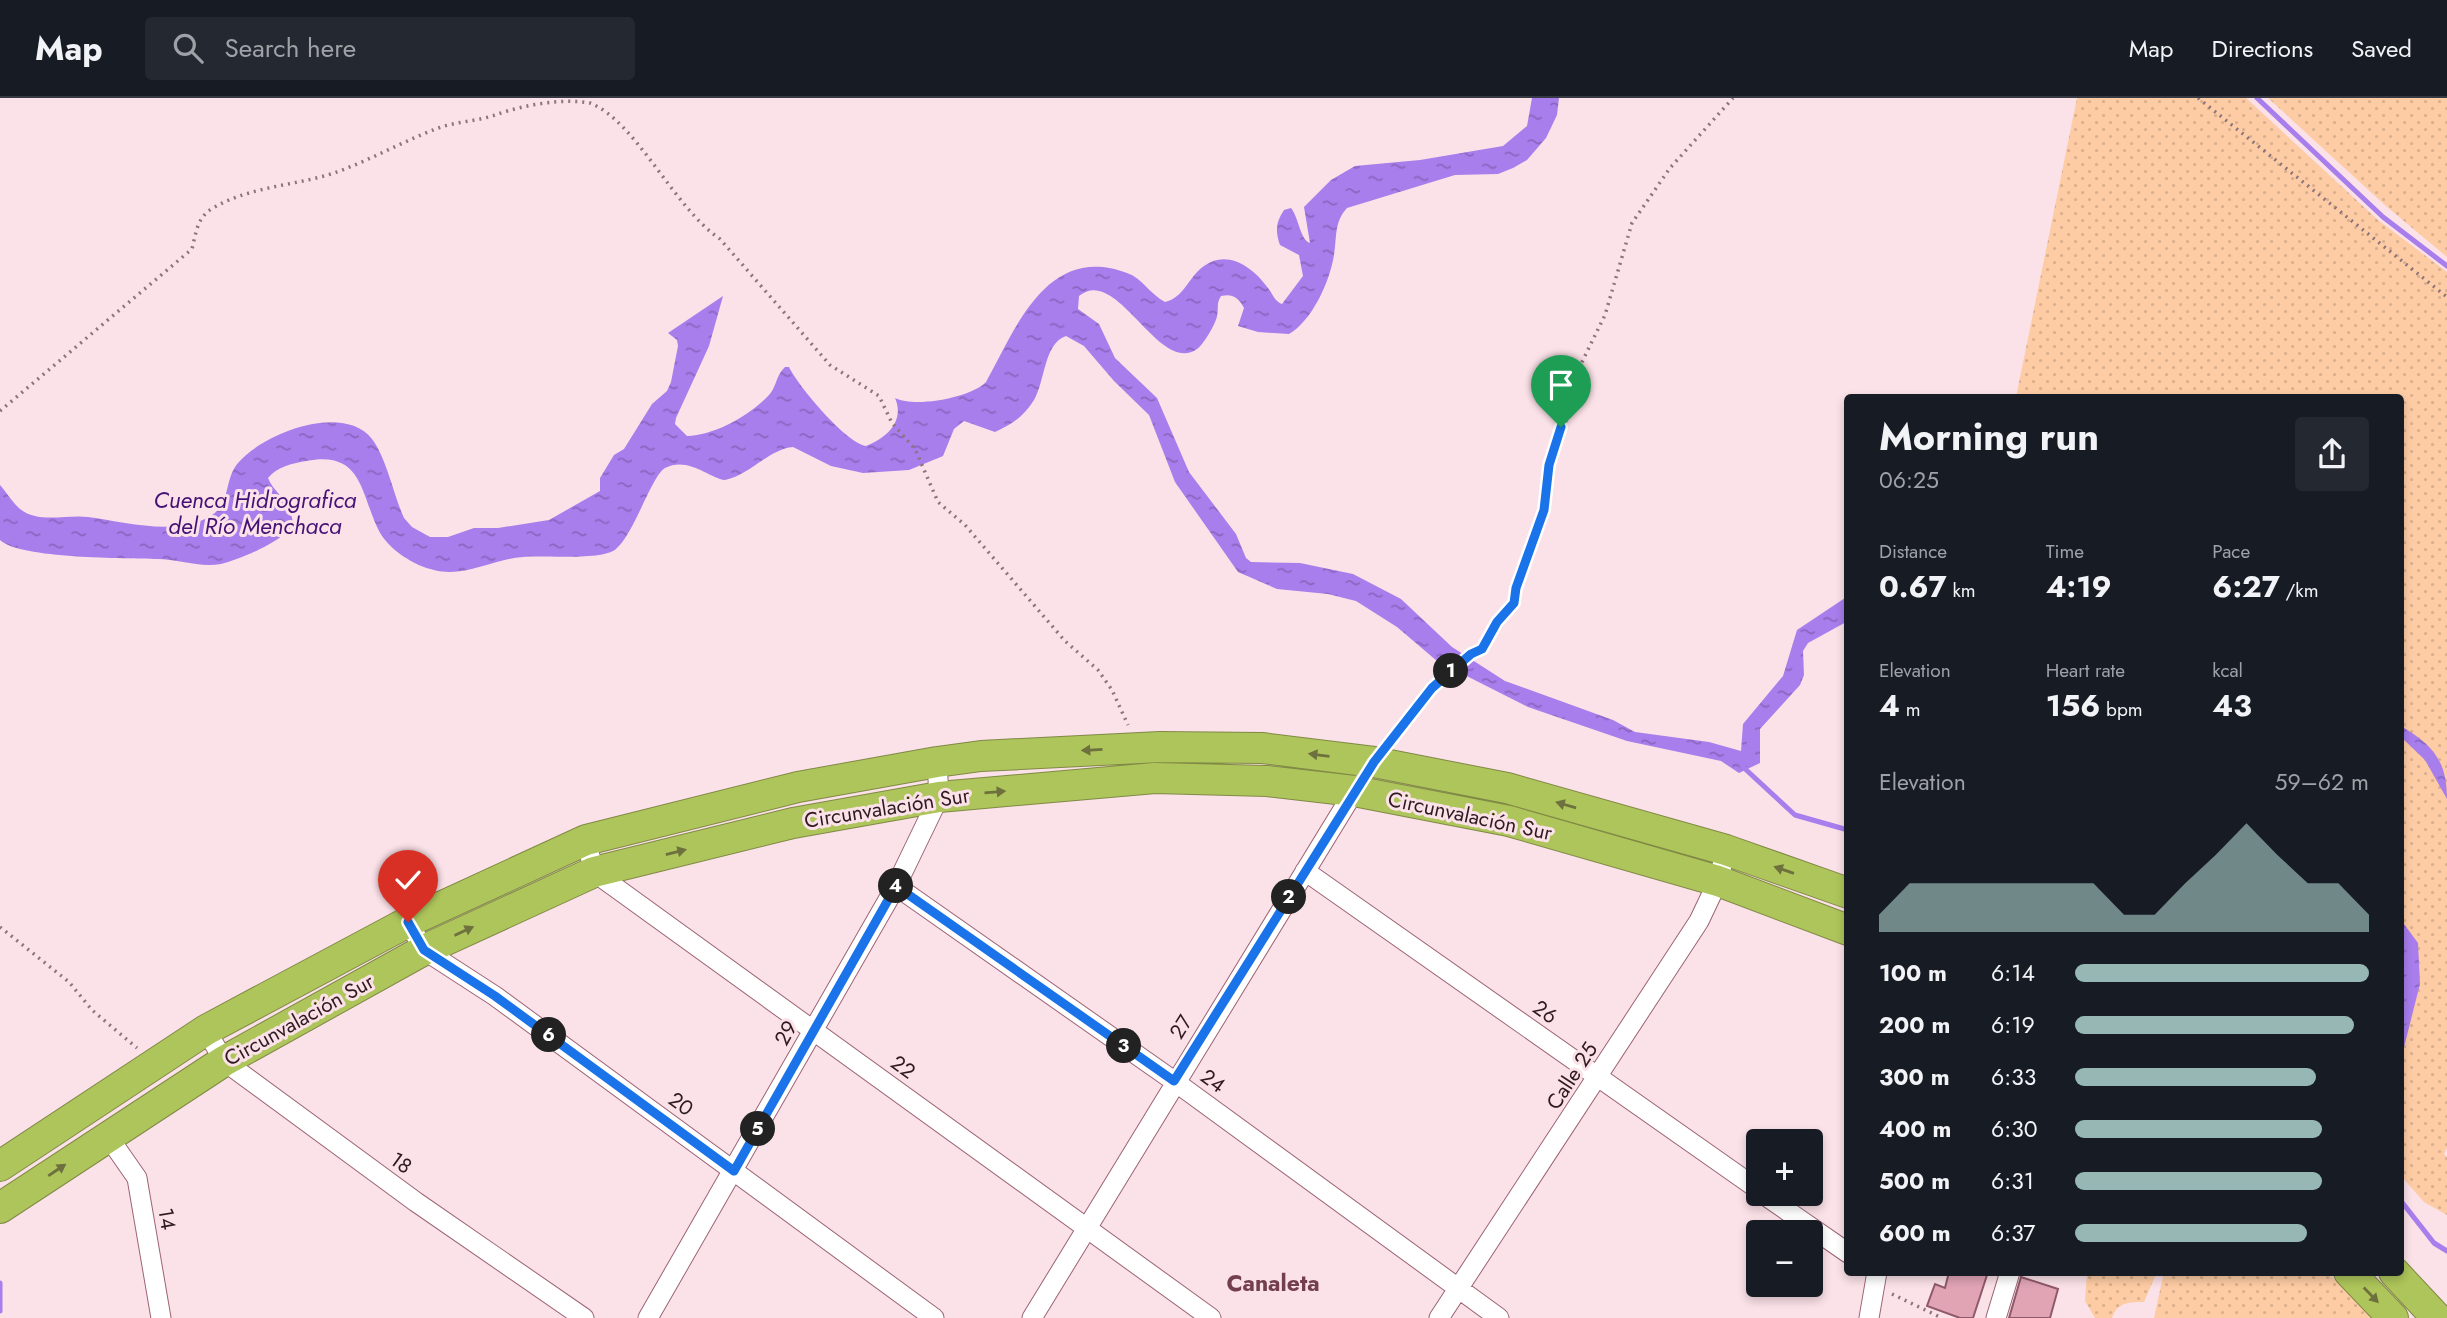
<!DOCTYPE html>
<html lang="en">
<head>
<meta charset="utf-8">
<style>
  :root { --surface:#171b24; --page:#242831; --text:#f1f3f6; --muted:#9ea1a6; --line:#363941; --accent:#96b7b3 }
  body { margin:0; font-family:Jost,sans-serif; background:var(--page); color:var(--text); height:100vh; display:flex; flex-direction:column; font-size:26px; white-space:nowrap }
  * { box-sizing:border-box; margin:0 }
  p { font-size:23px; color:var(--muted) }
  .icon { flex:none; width:38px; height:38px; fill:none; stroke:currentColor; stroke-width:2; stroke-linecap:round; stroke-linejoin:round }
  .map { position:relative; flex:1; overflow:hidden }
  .details { position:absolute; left:1844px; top:296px; width:560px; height:882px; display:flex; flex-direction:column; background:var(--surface); border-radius:7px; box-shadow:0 4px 10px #0003 }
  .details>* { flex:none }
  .tools { position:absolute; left:1746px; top:1031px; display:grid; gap:14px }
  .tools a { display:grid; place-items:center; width:77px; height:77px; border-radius:7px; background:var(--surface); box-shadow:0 4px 10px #0003; font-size:35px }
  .pin { position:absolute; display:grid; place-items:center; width:60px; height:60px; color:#fff; margin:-72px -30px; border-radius:50% 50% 50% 0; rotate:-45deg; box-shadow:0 0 7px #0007 }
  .pin .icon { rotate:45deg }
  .km { position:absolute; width:35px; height:35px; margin:-18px; border-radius:50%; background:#222; color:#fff; font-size:19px; line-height:35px; text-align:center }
  .round { display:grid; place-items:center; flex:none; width:74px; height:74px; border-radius:7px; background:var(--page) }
  .head { display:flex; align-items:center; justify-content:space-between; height:119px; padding:0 35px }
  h1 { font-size:38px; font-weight:700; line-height:52px }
  .stats { display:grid; grid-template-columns:repeat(3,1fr); gap:10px; height:119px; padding:7px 35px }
  .stats div { display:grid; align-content:center }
  .stats b { font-size:30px; font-weight:700 }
  .stats small { font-size:19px; font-weight:400 }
  .stats p { font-size:19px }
  .chart { height:196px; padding:14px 35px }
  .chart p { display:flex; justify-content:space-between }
  .chart svg { width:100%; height:126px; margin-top:7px; fill:var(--accent); opacity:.7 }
  ul { padding:0 35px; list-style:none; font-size:23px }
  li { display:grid; grid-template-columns:112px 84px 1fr; align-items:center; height:52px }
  li i { height:18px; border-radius:9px; background:var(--accent) }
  header { display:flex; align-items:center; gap:42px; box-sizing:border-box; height:98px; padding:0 35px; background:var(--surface); border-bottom:2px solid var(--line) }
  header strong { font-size:33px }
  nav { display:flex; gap:38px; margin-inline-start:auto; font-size:24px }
  .search { width:490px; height:63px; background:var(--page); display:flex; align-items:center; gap:18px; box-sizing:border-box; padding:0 24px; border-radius:7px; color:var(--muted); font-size:26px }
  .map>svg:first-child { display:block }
  .grass { fill:url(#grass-dots) }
  .water { fill:url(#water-ripples) }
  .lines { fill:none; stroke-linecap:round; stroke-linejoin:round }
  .stream { stroke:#a87dec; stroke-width:5 }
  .building { fill:#e0a4b5; stroke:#90596a; stroke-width:2 }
  .minor-casing { stroke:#9c6475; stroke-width:21 }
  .highway-casing { stroke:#818946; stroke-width:32 }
  .path { stroke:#8c747b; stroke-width:3.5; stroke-dasharray:2 5; stroke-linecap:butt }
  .minor { stroke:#fff; stroke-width:19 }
  .highway { stroke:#adc55a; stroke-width:30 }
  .oneway { fill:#6e703e }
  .route-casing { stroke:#fff; stroke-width:14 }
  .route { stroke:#1a73e8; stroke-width:9 }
  .labels { text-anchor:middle; stroke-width:6; stroke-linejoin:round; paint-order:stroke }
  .street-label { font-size:21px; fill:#301a21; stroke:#fbe1e8 }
  .water-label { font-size:23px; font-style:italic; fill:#441276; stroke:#fbe1e8 }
  .neighbourhood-label { font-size:23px; font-weight:bold; fill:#733f50; stroke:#fbe1e8 }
</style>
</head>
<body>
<header>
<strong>Map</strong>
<div class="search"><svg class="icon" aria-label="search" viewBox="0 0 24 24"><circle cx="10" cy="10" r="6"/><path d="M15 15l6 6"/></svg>Search here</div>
<nav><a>Map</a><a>Directions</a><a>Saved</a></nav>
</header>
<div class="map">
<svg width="2447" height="1220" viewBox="0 0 2447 1220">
  <defs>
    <pattern id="grass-dots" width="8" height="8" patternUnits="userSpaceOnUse" patternTransform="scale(1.75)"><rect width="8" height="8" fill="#fecca4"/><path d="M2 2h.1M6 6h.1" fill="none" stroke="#daaf8d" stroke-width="1.8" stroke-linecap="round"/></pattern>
    <pattern id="water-ripples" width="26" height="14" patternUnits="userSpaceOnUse" patternTransform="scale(1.75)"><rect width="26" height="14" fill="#a87dec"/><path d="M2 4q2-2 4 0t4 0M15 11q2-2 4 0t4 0" fill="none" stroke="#8966bf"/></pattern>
  </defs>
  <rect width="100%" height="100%" fill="#fbe1e8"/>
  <path class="grass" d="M2077 0H2246L2378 122 2447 174V1050L2444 1056 2447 1059V1117L2424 1104 2401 1078V299H2016Z
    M2268 0H2447V159L2386 108Z
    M2087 1174H2157L2144 1204C2130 1204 2117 1204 2112 1220H2095L2085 1203Z
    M2164 1174H2327L2372 1220H2154Z"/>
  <path class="water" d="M1532 0H1559L1557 17 1546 40 1527 62 1513 70 1498 76 1455 77 1347 110C1334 124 1337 139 1334 157 1330 183 1312 223 1289 236L1258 234 1238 228 1244 210C1239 200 1233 195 1221 198 1216 206 1219 209 1217 218 1216 225 1204 246 1197 251 1159 278 1117 166 1079 198L1078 211 1099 226 1115 260 1157 300 1189 374 1236 436 1246 460 1251 464 1300 465 1353 476 1401 501 1452 549 1505 583 1613 622 1635 634 1709 644 1741 653 1743 626 1783 578 1797 532 1848 498V523L1808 545 1803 553 1804 577 1800 587 1760 631V665L1739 675 1721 663 1627 643 1528 609 1437 563 1397 529 1356 503 1328 496 1277 491 1238 474 1175 384 1149 317 1114 283 1084 248 1066 238C1044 245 1045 284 1034 302 1024 318 1013 326 995 334L964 323 954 331 943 358 909 372 863 375 831 368 793 349C769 351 750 377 725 382 709 380 688 358 665 370 652 377 634 436 616 451 602 463 543 457 523 459 493 461 465 480 434 472 415 468 389 452 379 433 360 395 363 352 306 363 291 366 278 368 268 380 275 397 289 399 293 425 286 443 240 461 221 466 199 470 179 461 157 461 128 460 19 461 0 442V387C6 394 13 405 20 411 38 426 68 416 88 419 125 424 174 438 209 419 232 406 223 383 238 365 262 336 343 304 372 341 386 359 394 398 404 420L412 429 430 439H448L474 430H498L549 422 600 393V380L614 357 624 351 652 306 667 293 671 284 678 248 677 242 668 235 723 198 709 248 676 320 675 326 687 338C715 337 749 318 769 297 776 290 776 277 785 269H789C798 288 846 345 866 348 887 340 905 323 895 300 915 310 970 300 986 284 1016 230 1047 145 1127 175 1142 180 1150 196 1165 204 1184 200 1189 178 1204 168 1227 151 1253 169 1268 190 1273 196 1274 203 1282 206L1303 178 1299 157 1280 147C1275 133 1276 124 1284 112L1291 110C1299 120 1300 142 1310 145L1304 109 1331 82 1355 68 1420 62 1503 48 1527 28Z
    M2401 628C2433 647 2447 663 2447 701L2425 662 2401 639Z
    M2401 822 2418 845 2420 886 2401 961Z"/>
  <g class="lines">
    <path class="stream" d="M2257 0 2383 119 2447 168
      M1742 668 1795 717 1848 732
      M2401 1103 2434 1145 2447 1153
      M0 1185V1213"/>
  </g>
  <path class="building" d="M1949 1174H1988L1973 1220H1960L1927 1208 1935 1186 1945 1190Z
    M2021 1179 2058 1191 2050 1220H2009Z"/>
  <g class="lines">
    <defs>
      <path id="minor" d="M586 742 594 774 1211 1220
        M1305 773 1759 1092
        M896 788 1174 983 1499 1220
        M408 824 424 852 495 898 934 1220
        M206 932 224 963 416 1104 584 1220
        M107 1037 137 1080 161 1220
        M1763 1096 1848 1155
        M648 1220 896 788 939 699 937 664
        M1032 1220 1358 687
        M1439 1220 1699 823 1718 783 1726 752
        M1869 1220 1877 1174
        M1996 1220 2010 1174"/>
      <path id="highway" d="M0 1068 206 932 408 824 586 742 798 689 937 664 981 658 1160 649 1262 650 1374 664 1507 690 1726 752 1848 795
        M0 1110 224 963 424 852 594 774 793 725 939 699 1155 680 1267 683 1354 693 1509 723 1718 783 1848 832
        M2349 1174 2393 1220
        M2394 1174 2437 1220"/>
    </defs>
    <use href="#minor" class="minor-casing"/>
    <use href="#highway" class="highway-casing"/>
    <path class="path" d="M2198 0 2447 199
      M0 313 192 151C196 135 197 119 213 110 251 88 294 88 334 75 371 62 405 42 441 29 460 23 480 23 498 16 524 7 562 0 590 5 636 23 674 110 720 141L830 267 879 298 892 325 915 351 938 404 965 427 1065 543 1098 572 1112 592 1128 627
      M1391 644 1432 590 1471 556 1482 551 1497 524 1514 505 1516 490 1544 412 1552 354 1561 329 1573 314 1581 266 1605 217 1632 125 1670 70 1733 0
      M0 829 69 884 92 912 137 950
      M1892 1196 1942 1220"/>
    <use href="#minor" class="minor"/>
    <use href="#highway" class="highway"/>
  </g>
  <defs><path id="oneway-solid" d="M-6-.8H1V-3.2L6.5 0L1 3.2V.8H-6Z" transform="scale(1.75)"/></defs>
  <g class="oneway">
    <use href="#oneway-solid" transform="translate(1092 652) rotate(177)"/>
    <use href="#oneway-solid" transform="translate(1319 657) rotate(-173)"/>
    <use href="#oneway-solid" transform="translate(995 694) rotate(-5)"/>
    <use href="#oneway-solid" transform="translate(1566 707) rotate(-164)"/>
    <use href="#oneway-solid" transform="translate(676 754) rotate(-14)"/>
    <use href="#oneway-solid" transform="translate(1784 772) rotate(-161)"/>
    <use href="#oneway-solid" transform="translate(464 833) rotate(-25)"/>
    <use href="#oneway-solid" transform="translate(57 1072) rotate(-34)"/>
    <use href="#oneway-solid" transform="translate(2371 1197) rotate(46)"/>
  </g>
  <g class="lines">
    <defs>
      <path id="route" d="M408 824 424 852 495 898 734 1073 896 788 1174 983 1374 664 1432 590 1471 556 1482 551 1497 524 1514 505 1516 490 1544 412 1549 367 1561 329"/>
    </defs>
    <use href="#route" class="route-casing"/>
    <use href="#route" class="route"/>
  </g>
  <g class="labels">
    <g class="street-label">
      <text transform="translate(887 710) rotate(-9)" y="7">Circunvalación Sur</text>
      <text transform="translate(1470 718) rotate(12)" y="7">Circunvalación Sur</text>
      <text transform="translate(1545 914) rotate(35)" y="7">26</text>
      <text transform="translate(299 922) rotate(-29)" y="7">Circunvalación Sur</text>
      <text transform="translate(1181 929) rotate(-58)" y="7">27</text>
      <text transform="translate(786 935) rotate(-61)" y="7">29</text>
      <text transform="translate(903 969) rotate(36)" y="7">22</text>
      <text transform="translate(1572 978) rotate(-57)" y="7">Calle 25</text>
      <text transform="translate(1213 983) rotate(36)" y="7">24</text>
      <text transform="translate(681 1006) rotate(36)" y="7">20</text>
      <text transform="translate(401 1065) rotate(36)" y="7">18</text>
      <text transform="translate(167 1121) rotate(80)" y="7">14</text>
    </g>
    <g class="water-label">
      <text x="255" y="410">Cuenca Hidrografica<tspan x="255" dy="26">del Río Menchaca</tspan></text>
    </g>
    <g class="neighbourhood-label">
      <text x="1273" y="1193">Canaleta</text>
    </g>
  </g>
</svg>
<div class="tools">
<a>+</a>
<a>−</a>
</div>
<div class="pin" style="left:1561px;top:329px;background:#1e9e55"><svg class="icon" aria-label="arrive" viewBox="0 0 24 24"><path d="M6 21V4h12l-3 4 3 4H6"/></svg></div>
<div class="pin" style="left:408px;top:824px;background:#d93025"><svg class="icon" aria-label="check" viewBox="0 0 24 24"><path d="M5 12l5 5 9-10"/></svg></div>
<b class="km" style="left:1451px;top:573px">1</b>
<b class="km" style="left:1289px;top:799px">2</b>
<b class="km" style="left:1124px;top:948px">3</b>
<b class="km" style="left:896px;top:788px">4</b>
<b class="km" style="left:758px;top:1031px">5</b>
<b class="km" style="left:549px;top:937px">6</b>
<section class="details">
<div class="head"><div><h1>Morning run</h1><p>06:25</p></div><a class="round"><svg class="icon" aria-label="share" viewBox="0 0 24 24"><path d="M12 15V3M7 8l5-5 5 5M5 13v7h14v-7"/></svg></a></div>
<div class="stats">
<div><p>Distance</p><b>0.67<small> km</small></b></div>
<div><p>Time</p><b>4:19</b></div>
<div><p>Pace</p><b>6:27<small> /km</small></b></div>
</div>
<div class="stats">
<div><p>Elevation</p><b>4<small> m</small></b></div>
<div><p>Heart rate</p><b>156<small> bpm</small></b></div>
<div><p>kcal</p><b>43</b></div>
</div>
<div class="chart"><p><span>Elevation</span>59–62 m</p>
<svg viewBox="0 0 160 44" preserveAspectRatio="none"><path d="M0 44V38L10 27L20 27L30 27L40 27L50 27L60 27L70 27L80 38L90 38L100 27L110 17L120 6L130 17L140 27L150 27L160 38V44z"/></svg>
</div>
<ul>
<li><b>100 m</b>6:14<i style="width:100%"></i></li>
<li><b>200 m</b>6:19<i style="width:95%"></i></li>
<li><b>300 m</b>6:33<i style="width:82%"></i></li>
<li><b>400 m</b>6:30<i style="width:84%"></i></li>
<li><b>500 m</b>6:31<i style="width:84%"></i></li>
<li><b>600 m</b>6:37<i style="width:79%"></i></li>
</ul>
</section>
</div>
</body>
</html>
